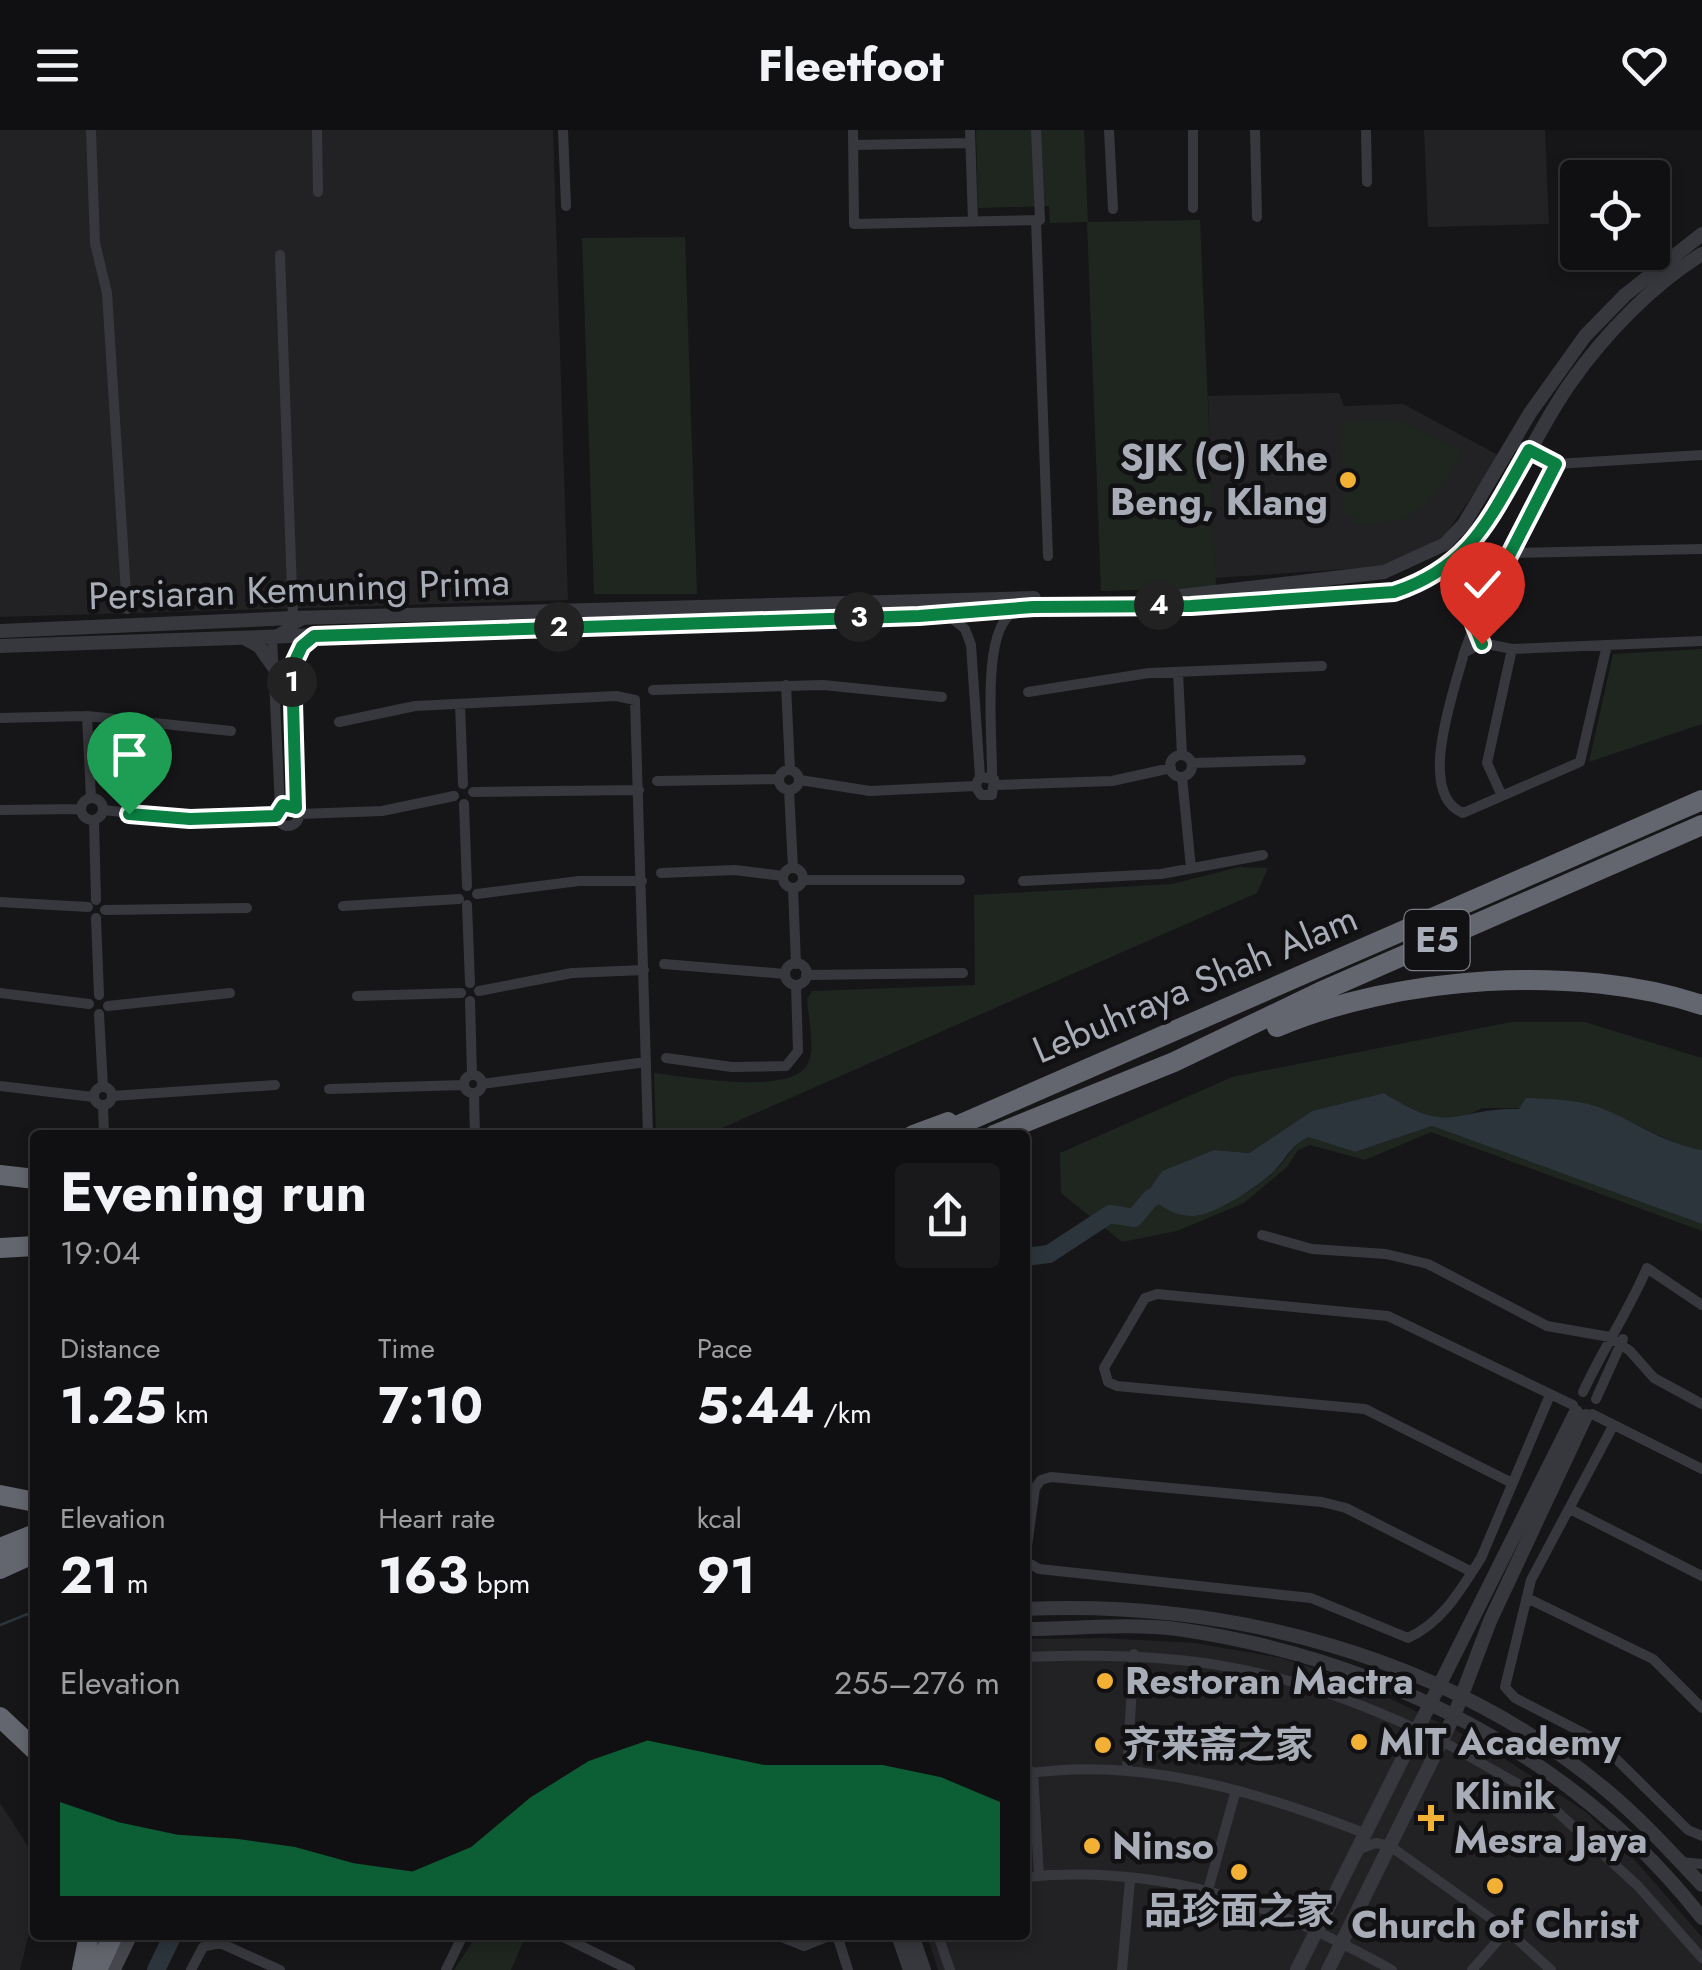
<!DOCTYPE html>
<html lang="en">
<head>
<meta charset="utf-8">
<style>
  :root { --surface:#101012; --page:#19191b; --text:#f1f3f6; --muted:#9c9d9f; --line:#303032; --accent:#0b8043 }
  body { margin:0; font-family:Jost,"Noto Sans SC",sans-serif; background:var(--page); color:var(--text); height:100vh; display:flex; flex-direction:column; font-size:38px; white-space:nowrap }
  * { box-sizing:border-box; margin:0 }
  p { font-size:32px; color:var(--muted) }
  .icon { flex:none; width:55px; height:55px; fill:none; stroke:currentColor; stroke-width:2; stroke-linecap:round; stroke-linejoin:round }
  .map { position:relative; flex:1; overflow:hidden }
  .sheet { position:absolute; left:30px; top:1000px; width:1000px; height:810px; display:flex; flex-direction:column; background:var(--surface); border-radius:10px; box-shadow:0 5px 15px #0003,0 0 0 2px var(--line) }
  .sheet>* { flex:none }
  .fabs { position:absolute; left:1560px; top:30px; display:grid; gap:20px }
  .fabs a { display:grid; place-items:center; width:110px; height:110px; border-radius:10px; background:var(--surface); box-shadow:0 5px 15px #0003,0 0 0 2px var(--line); font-size:50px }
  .pin { position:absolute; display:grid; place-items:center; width:85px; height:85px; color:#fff; margin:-102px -42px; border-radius:50% 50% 50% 0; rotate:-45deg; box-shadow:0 0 10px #0007 }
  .pin .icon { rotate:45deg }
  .km { position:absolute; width:50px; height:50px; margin:-25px; border-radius:50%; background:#222; color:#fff; font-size:28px; line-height:50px; text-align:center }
  .round { display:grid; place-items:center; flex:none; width:105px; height:105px; border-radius:10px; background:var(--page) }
  .summary { display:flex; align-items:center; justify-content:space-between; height:170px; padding:0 30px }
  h1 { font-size:55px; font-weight:700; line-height:75px }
  .metrics { display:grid; grid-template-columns:repeat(3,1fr); gap:15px; height:170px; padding:10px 30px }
  .metrics div { display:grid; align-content:center }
  .metrics b { font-size:50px; font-weight:700 }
  .metrics small { font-size:28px; font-weight:400 }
  .metrics p { font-size:28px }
  .chart { height:280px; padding:20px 30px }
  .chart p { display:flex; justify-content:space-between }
  .chart svg { width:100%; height:180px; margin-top:10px; fill:var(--accent); opacity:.7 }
  header { display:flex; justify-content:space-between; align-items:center; height:130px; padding:0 30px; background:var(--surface); font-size:45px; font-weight:700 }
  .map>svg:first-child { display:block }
  .built { fill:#222225 }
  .green { fill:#1e261f }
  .water { fill:#2c353c }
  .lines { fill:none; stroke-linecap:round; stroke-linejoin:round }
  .stream { stroke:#2c353c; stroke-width:2.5 }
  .river { stroke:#2c353c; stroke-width:18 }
  .minor { stroke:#37383d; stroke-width:10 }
  .tertiary { stroke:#37383d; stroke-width:14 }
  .secondary { stroke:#45474d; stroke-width:15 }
  .motorway { stroke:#63666e; stroke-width:20 }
  .route-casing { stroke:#fff; stroke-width:20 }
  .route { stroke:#0b8043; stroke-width:12 }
  .poi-dot { fill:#f2b134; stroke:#111113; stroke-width:4 }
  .labels { text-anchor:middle; stroke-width:9; stroke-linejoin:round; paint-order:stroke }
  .shield { fill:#111113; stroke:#7b7e86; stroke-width:2.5 }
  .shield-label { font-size:35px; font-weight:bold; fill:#a8adb8 }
  .poi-label { font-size:38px; font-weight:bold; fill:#a8adb8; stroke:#111113; text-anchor:start }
  .street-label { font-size:38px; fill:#a8adb8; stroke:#111113 }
</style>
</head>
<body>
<header><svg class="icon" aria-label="menu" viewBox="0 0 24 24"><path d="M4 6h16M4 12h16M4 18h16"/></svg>Fleetfoot<svg class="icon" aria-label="heart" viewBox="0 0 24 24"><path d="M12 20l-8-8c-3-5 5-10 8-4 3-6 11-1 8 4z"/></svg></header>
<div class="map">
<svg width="1702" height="1840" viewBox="0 0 1702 1840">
  <rect width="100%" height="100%" fill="#161618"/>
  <path class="built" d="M0 0H553L568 470 0 487Z
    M1424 0H1545L1549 94 1428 97Z
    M1339 263 1344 276 1403 274 1500 326 1445 405 1409 427 1378 437 1215 448 1208 266Z
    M1104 1508 1195 1513 1281 1528 1352 1550 1479 1612 1586 1682 1634 1729 1702 1807V1840H938L927 1805H1025V1509Z
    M0 1673 35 1727V1779L20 1840H0Z"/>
  <path class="green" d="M976 0H1084L1088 92 1200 90 1216 458 1101 461 1087 92 1050 93 1049 76 978 78Z
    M685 107 697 464H594L582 108Z
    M1401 290 1463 322C1432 372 1417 398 1354 394L1353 384H1343L1341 291Z
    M1702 519V594L1589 632 1613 524Z
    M1239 737 1268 738 1257 763 706 1005H656L654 943C686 946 797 968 809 931 815 915 808 886 807 869L812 861 975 855 974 765 1172 754Z
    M1511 892H1585L1702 928V1020L1684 1017 1602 979 1482 978C1444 999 1418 984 1384 963L1312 981 1249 1023 1214 1020 1162 1041 1147 1063 1195 1086C1223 1074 1253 1063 1275 1041 1288 1028 1292 1015 1309 1006L1355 1022 1432 996 1702 1094V1101L1431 1002 1365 1030 1310 1015 1298 1020 1287 1037 1244 1073 1177 1101 1122 1112 1061 1063 1060 1023 1232 947Z
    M477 1805H526L511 1840H454Z"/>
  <path class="water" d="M1384 963C1454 1007 1450 978 1519 979L1526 968C1550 969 1574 969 1598 977 1633 990 1664 1014 1702 1020V1094L1432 996 1355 1022 1309 1007C1292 1014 1288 1026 1276 1039 1262 1055 1216 1084 1195 1086 1175 1087 1159 1076 1147 1063L1162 1041 1214 1020 1249 1023 1312 981Z"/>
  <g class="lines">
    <path class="stream" d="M0 1495 35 1481"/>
    <path class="river" d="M1025 1127 1049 1124 1110 1084 1134 1088 1151 1068 1172 1061
      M156 1840 173 1805"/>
    <path class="minor" d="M91 0 95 113 107 163 127 479
      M317 0 318 62
      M563 0 566 76
      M853 0 854 94 1040 90 1036 0
      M970 0 973 92
      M1109 0 1113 79
      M1193 0V78
      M1255 0 1257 87
      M1366 0 1367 52
      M853 15 970 13
      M1036 90 1048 426
      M280 125 293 488
      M1512 313 1556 334
      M1556 334 1702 325
      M1513 423 1702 419
      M948 485 965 499 971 515 980 647 975 656 981 665H992L994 649 980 647
      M1474 503V494L1556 334
      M1471 504 1479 505 1482 513 1464 523Z
      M1482 513 1512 519 1702 511
      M1464 523C1455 559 1415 664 1463 683L1580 632 1607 515
      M1178 542 1182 625
      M786 555 790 639
      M653 560 823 555 942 567
      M1028 562 1149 543 1322 536
      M460 574 463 654
      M87 586 91 667
      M0 588 87 586 231 601
      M339 592 415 576 616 566 635 570 648 1005
      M1170 636a11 11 0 1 1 22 0a11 11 0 1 1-22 0Z
      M1192 633 1301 630
      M779 650a10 10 0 1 1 20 0a10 10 0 1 1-20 0Z
      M992 647C993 610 980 499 1014 482
      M1182 647 1191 738
      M800 650 870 661 975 656
      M657 651 779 649
      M997 655 1112 651 1171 638
      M789 660 793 738
      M473 662 639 660
      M1501 664 1487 633 1512 519
      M81 679a11 11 0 1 1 22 0a11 11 0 1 1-22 0Z
      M277 685a11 11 0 1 1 22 0a11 11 0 1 1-22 0Z
      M464 674 467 756
      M280 677 272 507 301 491
      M296 678 292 537 301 515 316 506
      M0 680 80 679
      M103 680 190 689 277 686
      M299 684 382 681 454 666
      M94 690 96 770
      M783 748a10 10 0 1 1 20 0a10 10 0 1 1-20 0Z
      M661 743 735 740 783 746
      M803 750H960
      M1023 751 1161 744 1263 725
      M793 758 796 834
      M477 764 579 751H642
      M0 772 88 777
      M467 775 470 853
      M343 776 459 769
      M105 780 247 778
      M96 788 99 865
      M785 844a11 11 0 1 1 22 0a11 11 0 1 1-22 0Z
      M664 834 785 844
      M806 845 963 843
      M479 861 572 843 644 840
      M0 863 89 874
      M357 866 461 863
      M470 871 472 945
      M108 876 230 863
      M99 884 103 957
      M666 928 732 937 786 936 798 921 796 855
      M464 954a9 9 0 1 1 18 0a9 9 0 1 1-18 0Z
      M482 954 646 932
      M0 956 93 967
      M94 966a9 9 0 1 1 18 0a9 9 0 1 1-18 0Z
      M329 959 464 955
      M474 964 475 1005
      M112 966 275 955
      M103 975 104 1005
      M1262 1105 1312 1119 1386 1124 1428 1134 1547 1196 1610 1207 1630 1221 1654 1248 1702 1274
      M1583 1262C1603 1219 1628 1182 1647 1138L1702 1175
      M1596 1269 1623 1209
      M1592 1284 1702 1339
      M1613 1296 1531 1450 1505 1557 1515 1568 1597 1610 1688 1700 1702 1706
      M1512 1353 1365 1279 1117 1256 1108 1252 1104 1238 1145 1168 1157 1164 1388 1186 1573 1275
      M1572 1380 1702 1446
      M1472 1442 1346 1378 1322 1372 1051 1347 1041 1350 1035 1358 1026 1423 1027 1432 1039 1439 1311 1468 1408 1508C1443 1492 1461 1459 1481 1428L1550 1265
      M1527 1468 1653 1529 1702 1578
      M1025 1527C1178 1521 1276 1534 1416 1599
      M1442 1611 1541 1667 1638 1756 1702 1828
      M1127 1640 1134 1524
      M1033 1642 1039 1746
      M1025 1644C1140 1626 1259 1662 1364 1703
      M1357 1720 1376 1713 1390 1716 1507 1800 1551 1840
      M1681 1732 1702 1734
      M1025 1747C1165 1734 1272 1773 1392 1840
      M1208 1760 1236 1660
      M559 1805 630 1840
      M777 1805 804 1816 831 1805
      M837 1805 848 1840
      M938 1805 950 1840
      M191 1840 203 1817 220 1813 280 1840
      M446 1840 463 1805
      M1122 1840 1130 1750
      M1472 1840 1507 1800"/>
    <path class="tertiary" d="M1181 466 1384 442 1445 414 1464 394 1530 283 1585 206 1625 165 1702 104
      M0 501 293 488 1034 468
      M246 509 259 516 273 536
      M0 516 1191 475 1394 462C1496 428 1514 332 1571 252 1605 204 1652 155 1702 124
      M1025 1479C1230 1470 1445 1526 1605 1659 1641 1689 1671 1722 1702 1755
      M1025 1499C1074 1499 1128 1493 1177 1499 1380 1528 1574 1624 1702 1788
      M898 1805 910 1840
      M912 1805 924 1840
      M1297 1840 1576 1282
      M1328 1840 1454 1586 1490 1491 1586 1286"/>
    <path class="secondary" d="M113 1840 130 1805"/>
    <path class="motorway" d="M1277 897C1398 846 1576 833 1702 875
      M913 1005 948 992
      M936 1005 1702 670
      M994 1005 1174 932 1320 862 1702 695
      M0 1045 35 1049
      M0 1118 35 1116
      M0 1365 35 1372
      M0 1418 35 1404
      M0 1439 35 1423
      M0 1587 35 1620
      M82 1840 89 1805
      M97 1840 113 1805"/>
  </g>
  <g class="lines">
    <defs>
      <path id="route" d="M129 684 190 689 276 686 283 675 296 678 292 537 302 516 314 506 919 486 1033 477 1191 476 1394 462C1472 436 1490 387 1529 320L1556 334 1474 494 1482 514"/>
    </defs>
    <use href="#route" class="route-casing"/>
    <use href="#route" class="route"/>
  </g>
  <g class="poi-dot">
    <circle cx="1348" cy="350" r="10"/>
    <circle cx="1105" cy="1551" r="10"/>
    <circle cx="1359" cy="1612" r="10"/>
    <circle cx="1103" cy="1615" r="10"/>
    <path d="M1426 1673h10v10h10v10h-10v10h-10v-10h-10v-10h10z"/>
    <circle cx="1092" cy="1716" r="10"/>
    <circle cx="1239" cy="1742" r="10"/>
    <circle cx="1495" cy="1756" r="10"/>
  </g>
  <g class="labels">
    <rect class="shield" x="1404.5" y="780" width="65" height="60" rx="8"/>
    <g class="shield-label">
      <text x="1437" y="822">E5</text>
    </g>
    <g class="poi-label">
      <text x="1328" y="341" text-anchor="end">SJK (C) Khe<tspan x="1328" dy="44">Beng, Klang</tspan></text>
      <text x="1125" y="1564">Restoran Mactra</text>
      <text x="1379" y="1625">MIT Academy</text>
      <text x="1123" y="1628">齐来斋之家</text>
      <text x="1454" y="1679">Klinik<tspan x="1454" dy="44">Mesra Jaya</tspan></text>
      <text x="1112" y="1729">Ninso</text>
      <text x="1239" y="1794" text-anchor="middle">品珍面之家</text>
      <text x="1495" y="1808" text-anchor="middle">Church of Christ</text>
    </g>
    <g class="street-label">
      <text transform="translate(299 459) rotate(-2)" y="13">Persiaran Kemuning Prima</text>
      <text transform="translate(1195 854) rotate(-23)" y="13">Lebuhraya Shah Alam</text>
    </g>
  </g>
</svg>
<div class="fabs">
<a><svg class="icon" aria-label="locate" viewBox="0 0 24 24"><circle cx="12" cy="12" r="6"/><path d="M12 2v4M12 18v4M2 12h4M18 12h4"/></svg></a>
</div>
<div class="pin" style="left:129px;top:684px;background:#1e9e55"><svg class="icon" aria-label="arrive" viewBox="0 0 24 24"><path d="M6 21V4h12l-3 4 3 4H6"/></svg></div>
<div class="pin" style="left:1482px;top:514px;background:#d93025"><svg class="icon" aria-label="check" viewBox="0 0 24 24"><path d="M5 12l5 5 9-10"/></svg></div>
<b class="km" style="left:292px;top:552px">1</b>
<b class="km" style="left:559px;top:497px">2</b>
<b class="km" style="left:859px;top:487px">3</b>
<b class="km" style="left:1159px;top:475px">4</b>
<section class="sheet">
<div class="summary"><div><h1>Evening run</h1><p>19:04</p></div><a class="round"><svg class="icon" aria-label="share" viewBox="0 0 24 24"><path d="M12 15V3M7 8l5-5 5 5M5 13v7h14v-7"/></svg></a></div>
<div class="metrics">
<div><p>Distance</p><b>1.25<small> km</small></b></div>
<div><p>Time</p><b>7:10</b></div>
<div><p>Pace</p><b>5:44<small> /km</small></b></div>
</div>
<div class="metrics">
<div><p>Elevation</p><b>21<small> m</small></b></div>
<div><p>Heart rate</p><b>163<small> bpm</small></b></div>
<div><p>kcal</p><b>91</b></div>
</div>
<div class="chart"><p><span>Elevation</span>255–276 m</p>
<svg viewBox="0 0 160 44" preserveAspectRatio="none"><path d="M0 44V21L10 26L20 29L30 30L40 32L50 36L60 38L70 32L80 20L90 11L100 6L110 9L120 12L130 12L140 12L150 15L160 21V44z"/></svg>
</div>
</section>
</div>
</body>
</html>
